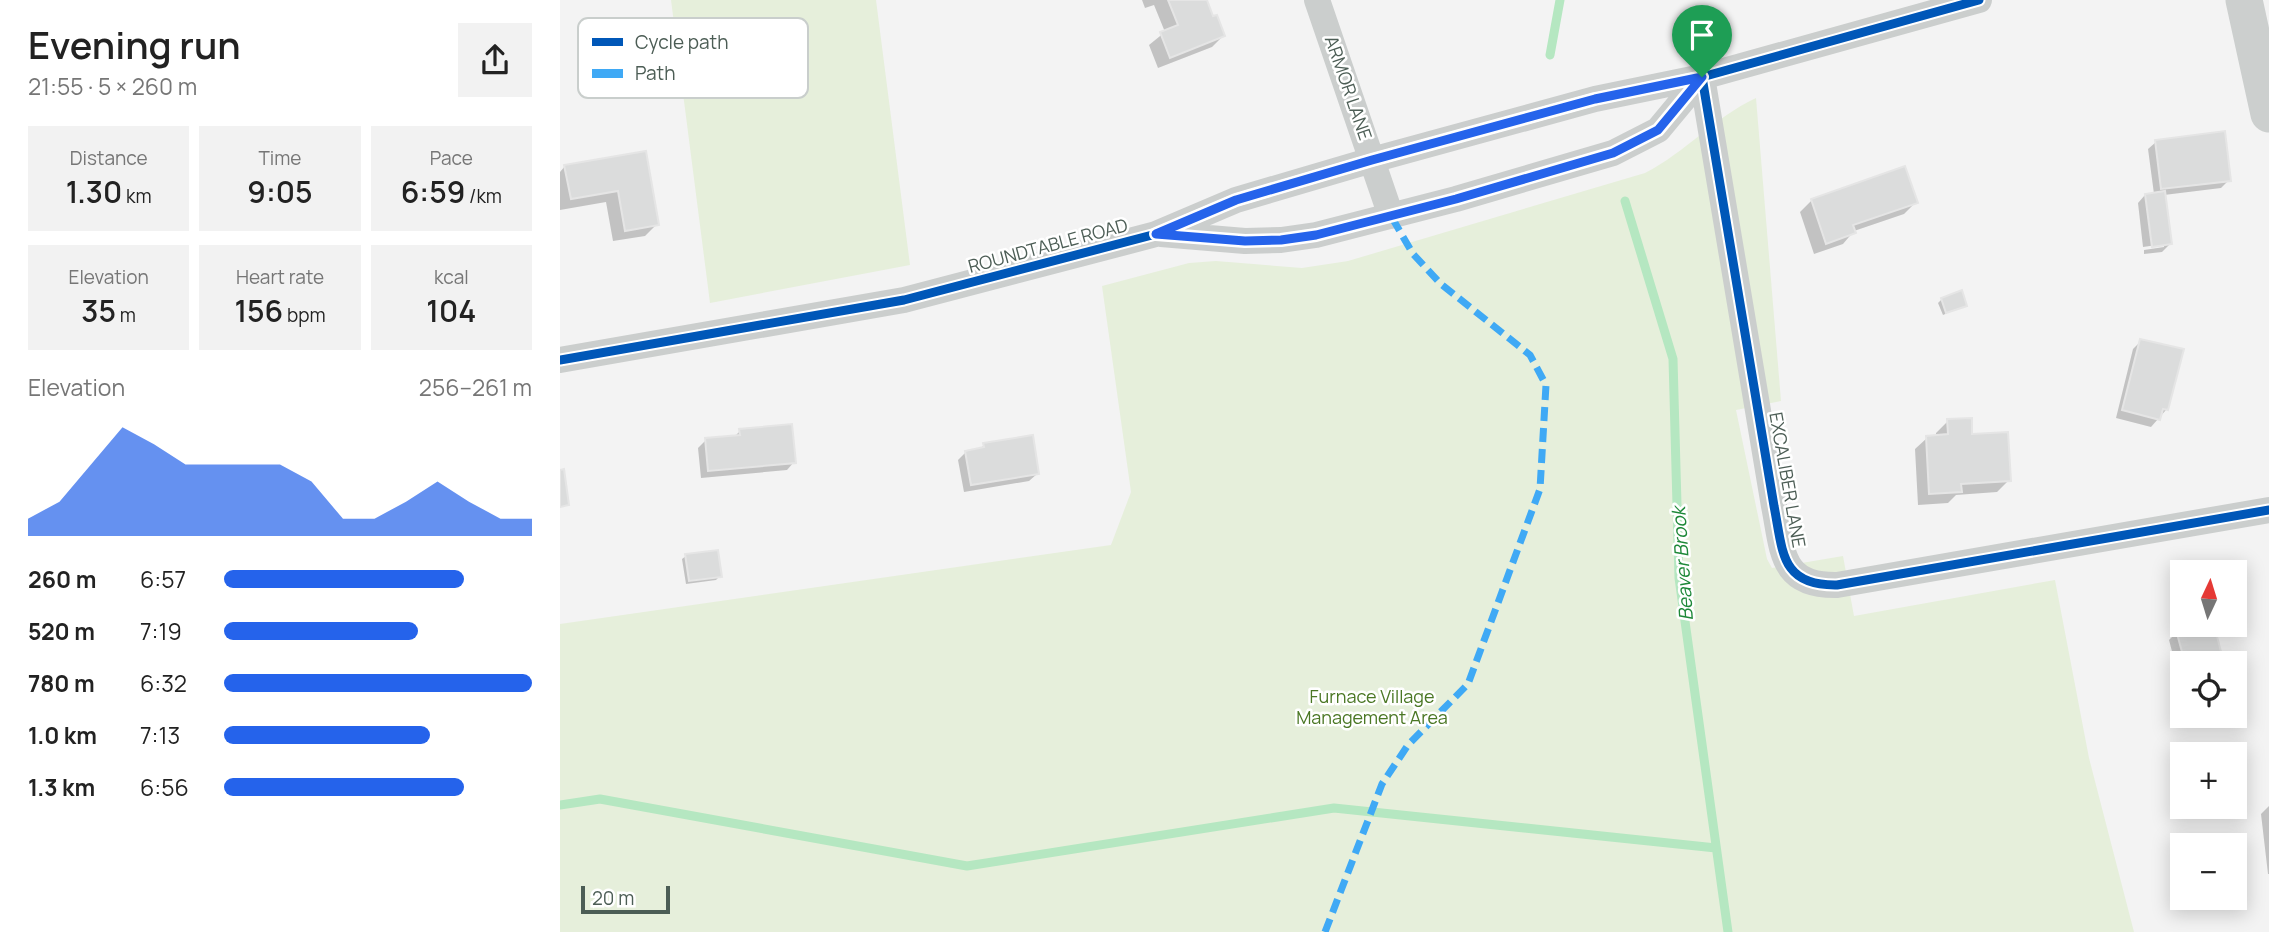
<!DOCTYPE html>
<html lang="en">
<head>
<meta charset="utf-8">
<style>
  :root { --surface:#fff; --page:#f2f2f2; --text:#222; --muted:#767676; --accent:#2563eb }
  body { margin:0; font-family:Manrope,sans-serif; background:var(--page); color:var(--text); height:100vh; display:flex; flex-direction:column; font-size:26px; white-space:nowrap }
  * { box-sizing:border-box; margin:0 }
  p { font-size:23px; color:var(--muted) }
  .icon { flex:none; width:38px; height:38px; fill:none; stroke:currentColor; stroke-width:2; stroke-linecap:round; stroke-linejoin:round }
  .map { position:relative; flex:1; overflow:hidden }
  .details { display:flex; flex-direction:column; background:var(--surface); width:560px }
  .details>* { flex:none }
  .needle { width:46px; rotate:4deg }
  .tools { position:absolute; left:1610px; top:560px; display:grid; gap:14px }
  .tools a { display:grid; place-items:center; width:77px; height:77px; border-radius:0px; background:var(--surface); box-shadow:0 4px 18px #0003; font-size:35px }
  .scale { position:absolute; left:21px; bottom:18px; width:89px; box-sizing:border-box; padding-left:7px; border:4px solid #4c5d55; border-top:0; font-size:19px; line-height:24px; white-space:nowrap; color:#4c5d55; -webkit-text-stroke:5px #fff; paint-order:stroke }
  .pin { position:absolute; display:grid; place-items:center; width:60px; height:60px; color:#fff; margin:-72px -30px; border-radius:50% 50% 50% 0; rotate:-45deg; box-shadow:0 0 7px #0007 }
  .pin .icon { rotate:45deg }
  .round { display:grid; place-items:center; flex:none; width:74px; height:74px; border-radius:0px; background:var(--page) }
  .headline { display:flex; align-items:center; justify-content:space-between; height:119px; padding:0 28px }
  h1 { font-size:38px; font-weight:600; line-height:52px }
  .stats { display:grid; grid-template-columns:repeat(3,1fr); gap:10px; height:119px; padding:7px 28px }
  .stats div { display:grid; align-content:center; border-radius:0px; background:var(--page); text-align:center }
  .stats b { font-size:30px; font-weight:600 }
  .stats small { font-size:19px; font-weight:400 }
  .stats p { font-size:19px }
  .chart { height:196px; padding:14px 28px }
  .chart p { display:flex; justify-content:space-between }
  .chart svg { width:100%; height:126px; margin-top:7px; fill:var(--accent); opacity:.7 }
  ul { padding:0 28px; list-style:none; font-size:23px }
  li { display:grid; grid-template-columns:112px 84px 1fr; align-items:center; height:52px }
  li i { height:18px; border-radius:9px; background:var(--accent) }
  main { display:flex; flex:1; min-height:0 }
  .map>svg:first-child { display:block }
  .green { fill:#e6efdb }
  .shadow { fill:#0003 }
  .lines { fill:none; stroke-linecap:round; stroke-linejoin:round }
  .stream { stroke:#b5e7c1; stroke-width:9 }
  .building { fill:#dbdcdc; stroke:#e5e5e5; stroke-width:2 }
  .street { stroke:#cbcecd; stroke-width:26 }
  .secondary { stroke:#cccfce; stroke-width:37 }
  .quiet { stroke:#3fa9f5; stroke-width:7; stroke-dasharray:14 7; stroke-linecap:butt }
  .cycleway-casing { stroke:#fff; stroke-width:13 }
  .cycleway { stroke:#0057b8; stroke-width:9 }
  .route-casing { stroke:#fff; stroke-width:14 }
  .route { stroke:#2563eb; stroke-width:9 }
  .labels { text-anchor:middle; stroke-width:5; stroke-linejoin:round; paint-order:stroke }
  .street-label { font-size:18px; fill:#4c5d55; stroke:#fff }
  .park-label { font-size:18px; fill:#4a7724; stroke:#fff }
  .water-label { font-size:19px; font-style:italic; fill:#1d8838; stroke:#fff }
  .key { fill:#fff; stroke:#c9cecc; stroke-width:2 }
  .key-label { font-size:19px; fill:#4c5d55 }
</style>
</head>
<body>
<main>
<section class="details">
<div class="headline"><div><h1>Evening run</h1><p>21:55 · 5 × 260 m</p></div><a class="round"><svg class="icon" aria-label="share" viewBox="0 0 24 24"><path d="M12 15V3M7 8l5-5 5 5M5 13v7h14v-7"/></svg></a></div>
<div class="stats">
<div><p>Distance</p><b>1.30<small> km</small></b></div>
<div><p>Time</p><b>9:05</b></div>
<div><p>Pace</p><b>6:59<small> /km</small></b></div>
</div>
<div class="stats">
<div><p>Elevation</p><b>35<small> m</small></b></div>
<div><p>Heart rate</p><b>156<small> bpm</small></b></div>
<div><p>kcal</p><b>104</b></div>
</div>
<div class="chart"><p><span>Elevation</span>256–261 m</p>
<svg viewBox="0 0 160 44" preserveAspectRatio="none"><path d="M0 44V38L10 32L20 19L30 6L40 12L50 19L60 19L70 19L80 19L90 25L100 38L110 38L120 32L130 25L140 32L150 38L160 38V44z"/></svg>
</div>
<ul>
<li><b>260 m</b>6:57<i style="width:78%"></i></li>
<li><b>520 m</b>7:19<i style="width:63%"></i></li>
<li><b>780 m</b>6:32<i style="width:100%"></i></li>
<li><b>1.0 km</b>7:13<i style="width:67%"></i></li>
<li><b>1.3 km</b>6:56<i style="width:78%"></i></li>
</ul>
</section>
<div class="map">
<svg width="1709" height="932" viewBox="0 0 1709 932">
  <rect width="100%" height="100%" fill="#f3f3f3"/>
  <path class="green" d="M111 0H316L350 265 150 303Z
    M1196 98 1221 401 1176 410 1207 559 1212 568 1283 556 1294 616 1495 580 1529 758 1574 932H0V624L551 545 571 492 542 286 629 263 656 261 742 268 788 261 1085 173C1126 152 1155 117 1196 98Z"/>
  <path class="shadow" d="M582 0H646L663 36 652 47 598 68 589 45 605 32 594 5 585 8Z
    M1596 142 1669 180 1661 188 1604 195 1610 244 1602 252 1584 254V250L1604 247V244L1583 247 1578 203 1585 195 1594 194 1588 149Z
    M84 153 97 224 85 236 53 241 46 202 0 210V172L5 166Z
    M1252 200 1356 202 1344 214 1294 231 1283 244 1254 254 1240 212Z
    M1382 299 1405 305 1383 315 1378 303Z
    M1581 341 1606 410 1591 427 1556 418 1573 349Z
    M1388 421 1411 435 1449 480 1437 492 1396 495 1388 503 1358 505 1355 449 1367 438 1376 437V433Z
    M180 431 234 462 227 470 141 478 138 448 146 440 174 437Z
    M424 445 477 474 469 481 404 492 398 460 406 452 419 450Z
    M126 556 160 576 156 580 126 584 122 559Z
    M1643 625H1652L1662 663H1622V689L1609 640 1617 632Z
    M1709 806V874H1708L1701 814Z"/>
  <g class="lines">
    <path class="stream" d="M990 55 1000 0
      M1065 201 1113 359 1119 578 1168 932
      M0 805 40 799 407 866 774 808 1156 848"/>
  </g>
  <path class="building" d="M608 0H647L653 16 657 15 665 36 610 58 600 32 618 25Z
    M1665 131 1671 181 1601 189 1595 140Z
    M86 151 99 225 65 231 58 191 11 199 4 165Z
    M1345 166 1358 203 1293 225 1296 233 1266 244 1251 199Z
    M1605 191 1612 244 1592 247 1585 194Z
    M1402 290 1407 306 1386 313 1381 298Z
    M1580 339 1624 349 1608 410 1603 409 1600 420 1562 410Z
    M1412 418V434L1448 432 1451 481 1401 484 1402 492 1369 494 1366 436 1388 434 1387 419Z
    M232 424 236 463 148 471 145 438 180 435 179 429Z
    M473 435 479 474 411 485 405 451 424 447 423 443Z
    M4 469 9 505 0 507V470Z
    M158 550 162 577 129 581 125 554Z
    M1636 625H1654L1664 663H1625L1616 630Z"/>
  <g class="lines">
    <path class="street" d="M757 0 831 216
      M1142 77 1214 506C1223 551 1220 586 1277 585L1709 510
      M601 234 685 241 721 240 756 235 896 199 1053 153 1098 130 1142 77
      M0 360 344 300 596 234 676 200 812 160 1035 99 1142 77 1419 0"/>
    <path class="secondary" d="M1684 0 1709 114"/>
    <path class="quiet" d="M765 932 822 784 848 745 908 684 980 489 986 385 970 355 881 284 853 254 831 216"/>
    <defs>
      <path id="cycleway" d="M1142 77 1214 506C1223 551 1220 586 1277 585L1709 510
        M0 360 344 300 596 234 676 200 812 160 1035 99 1142 77 1419 0"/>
    </defs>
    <use href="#cycleway" class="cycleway-casing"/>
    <use href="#cycleway" class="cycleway"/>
  </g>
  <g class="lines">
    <defs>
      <path id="route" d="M1142 77 1098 130 1053 153 896 199 756 235 721 240 685 241 596 234 676 200 812 160 1035 99Z"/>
    </defs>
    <use href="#route" class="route-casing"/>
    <use href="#route" class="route"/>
  </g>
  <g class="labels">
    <g class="street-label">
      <text transform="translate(788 88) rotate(71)" y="6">ARMOR LANE</text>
      <text transform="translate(488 246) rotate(-15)" y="6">ROUNDTABLE ROAD</text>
      <text transform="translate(1227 480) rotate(80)" y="6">EXCALIBER LANE</text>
    </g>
    <g class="park-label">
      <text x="812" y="703">Furnace Village<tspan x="812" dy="21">Management Area</tspan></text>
    </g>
    <g class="water-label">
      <text transform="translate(1122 564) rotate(-94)" y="7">Beaver Brook</text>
    </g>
  </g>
  <rect x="18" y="18" width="230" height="80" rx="10" class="key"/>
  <rect x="32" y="38" width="31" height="8" fill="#0057b8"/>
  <rect x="32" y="69" width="31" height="9" fill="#3fa9f5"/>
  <g class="key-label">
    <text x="75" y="49">Cycle path</text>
    <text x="75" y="80">Path</text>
  </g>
</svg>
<div class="tools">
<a><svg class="needle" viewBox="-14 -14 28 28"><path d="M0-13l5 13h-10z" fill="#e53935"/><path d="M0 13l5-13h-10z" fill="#767676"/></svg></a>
<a><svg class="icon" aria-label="locate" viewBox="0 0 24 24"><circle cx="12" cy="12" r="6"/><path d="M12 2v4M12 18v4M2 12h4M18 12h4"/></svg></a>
<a>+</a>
<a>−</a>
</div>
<div class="scale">20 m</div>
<div class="pin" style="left:1142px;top:77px;background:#1e9e55"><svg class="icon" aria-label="arrive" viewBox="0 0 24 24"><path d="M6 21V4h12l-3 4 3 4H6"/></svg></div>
</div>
</main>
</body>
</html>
